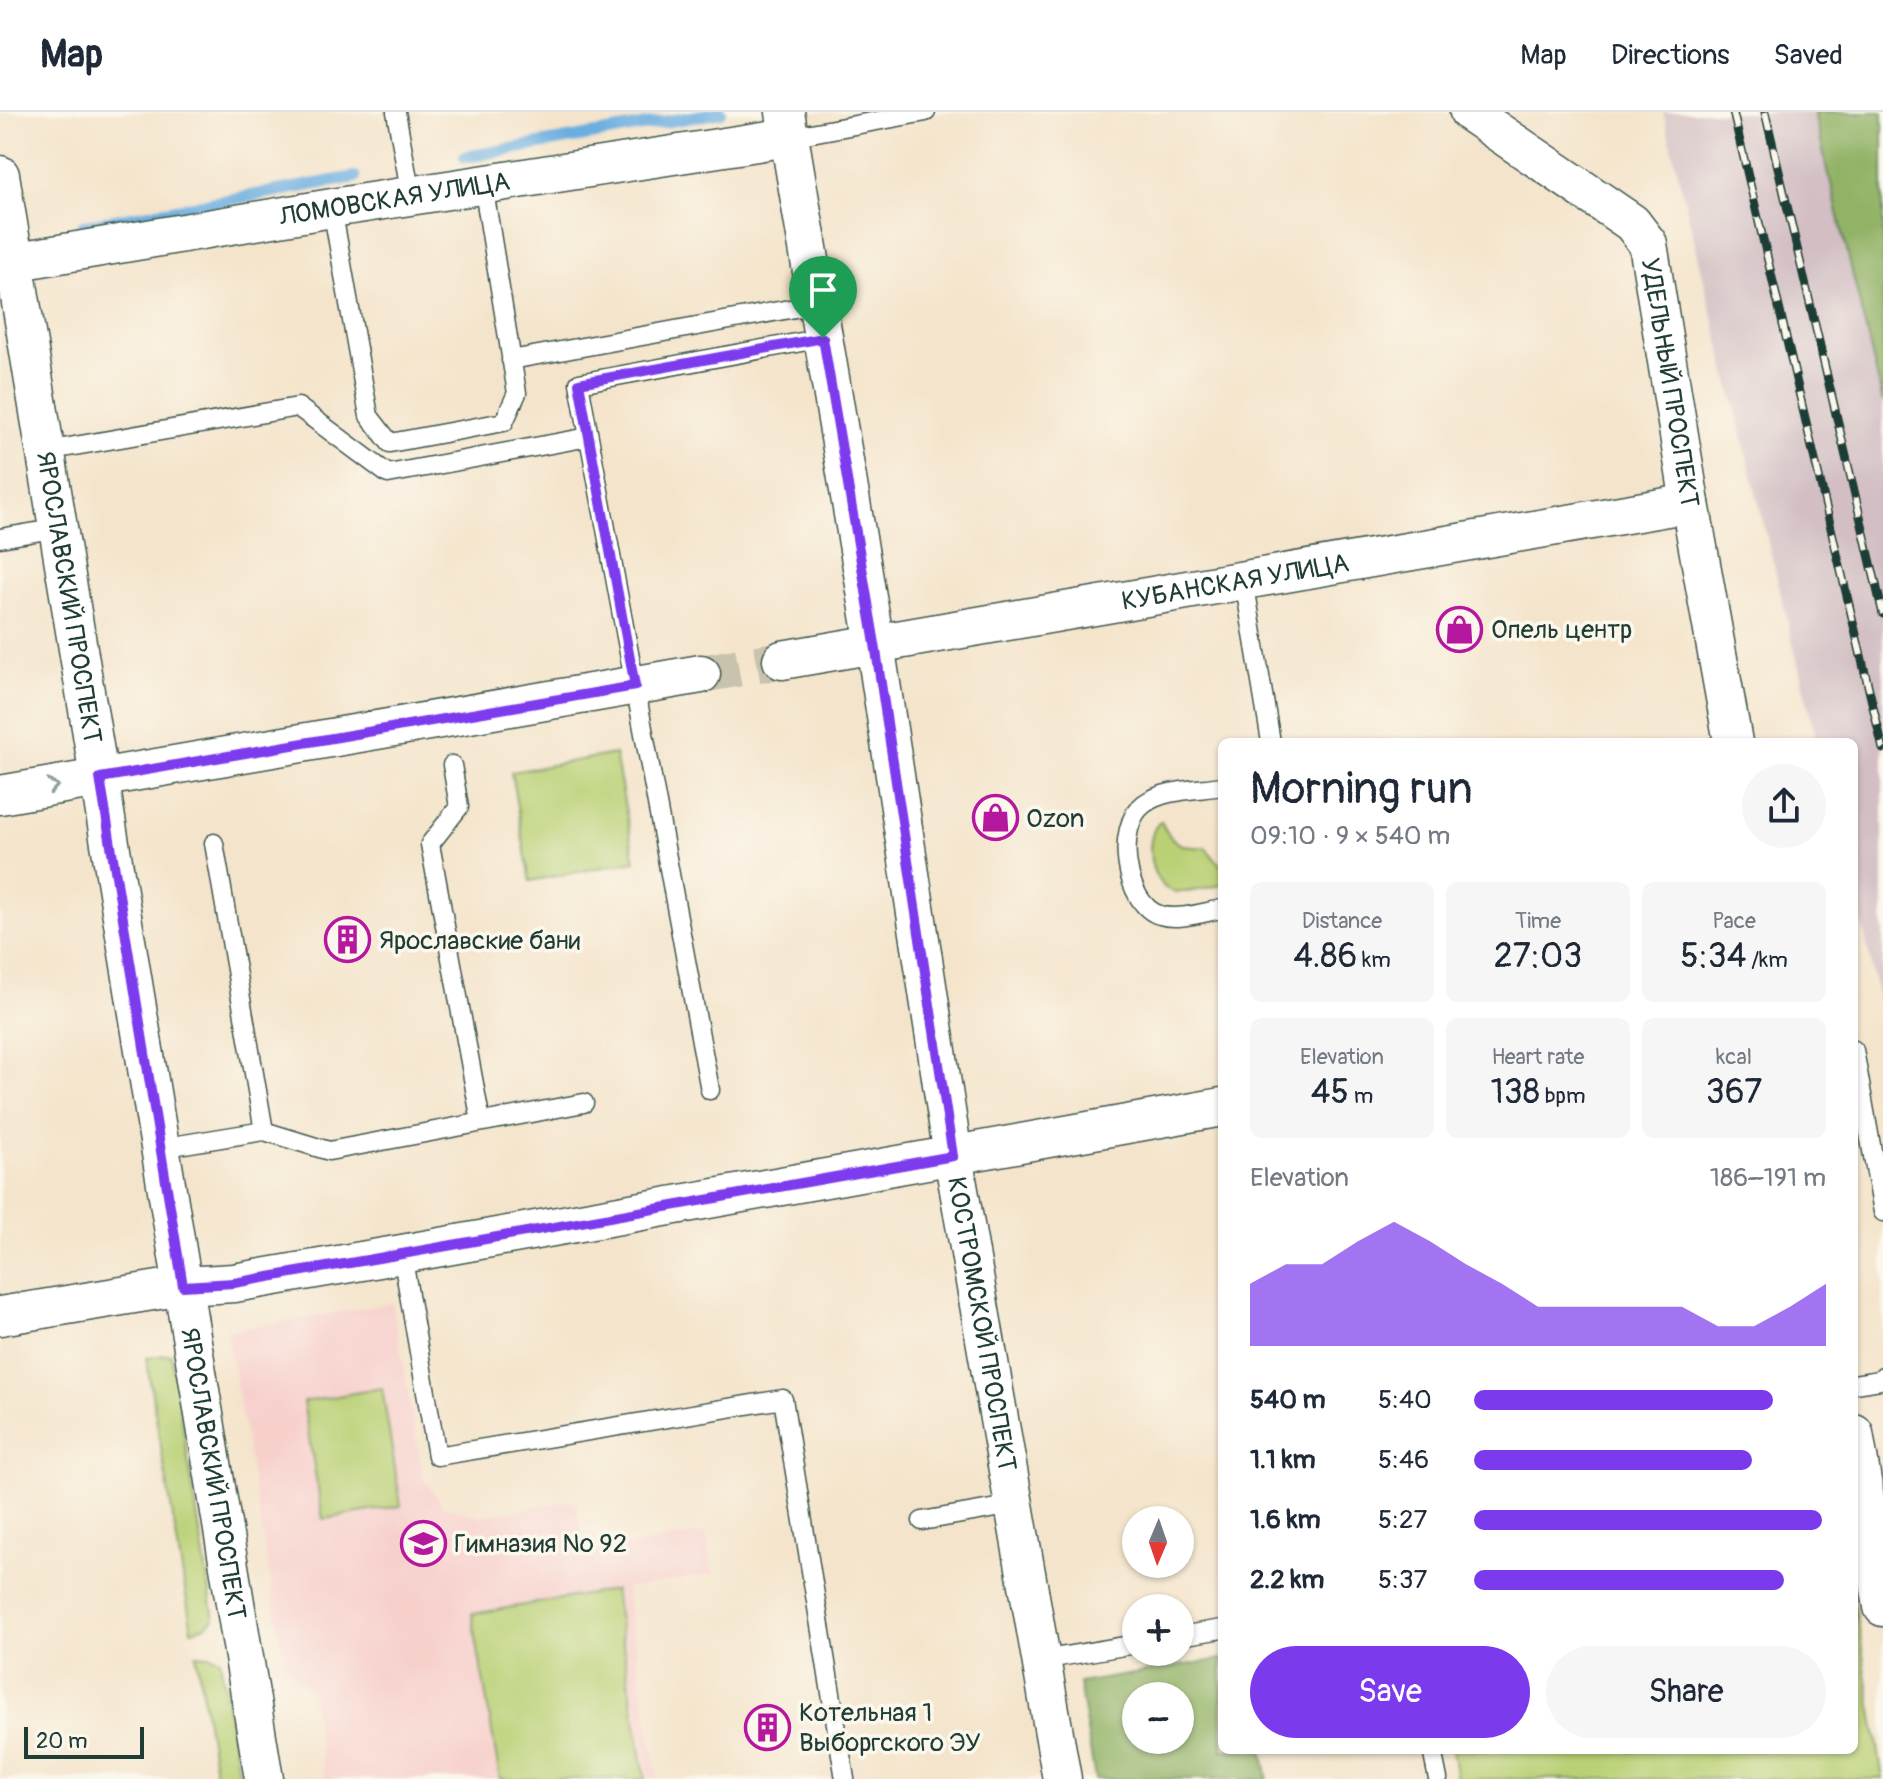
<!DOCTYPE html>
<html lang="en">
<head>
<meta charset="utf-8">
<style>
  :root { --surface:#fff; --page:#f6f6f7; --text:#1f2937; --muted:#747a83; --line:#e0e1e3; --accent:#7c3aed }
  body { margin:0; font-family:Pangolin,sans-serif; background:var(--page); color:var(--text); height:100vh; display:flex; flex-direction:column; font-size:30px; white-space:nowrap }
  * { box-sizing:border-box; margin:0 }
  p { font-size:26px; color:var(--muted) }
  .icon { flex:none; width:44px; height:44px; fill:none; stroke:currentColor; stroke-width:2; stroke-linecap:round; stroke-linejoin:round }
  .map { position:relative; flex:1; overflow:hidden }
  .details { position:absolute; left:1218px; top:626px; width:640px; height:1016px; display:flex; flex-direction:column; background:var(--surface); border-radius:12px; box-shadow:0 2px 6px #0004 }
  .details>* { flex:none }
  .needle { width:52px; rotate:182deg }
  .fabs { position:absolute; left:1122px; top:1394px; display:grid; gap:16px }
  .fabs a { display:grid; place-items:center; width:72px; height:72px; border-radius:50%; background:var(--surface); box-shadow:0 2px 6px #0004; font-size:40px }
  .scale { position:absolute; left:24px; bottom:20px; width:120px; box-sizing:border-box; padding-left:8px; border:4px solid #1f3d34; border-top:0; font-size:22px; line-height:28px; white-space:nowrap; color:#1f3d34; -webkit-text-stroke:6px #fbf7ec; paint-order:stroke }
  .pin { position:absolute; display:grid; place-items:center; width:68px; height:68px; color:#fff; margin:-82px -34px; border-radius:50% 50% 50% 0; rotate:-45deg; box-shadow:0 0 8px #0007 }
  .pin .icon { rotate:45deg }
  .round { display:grid; place-items:center; flex:none; width:84px; height:84px; border-radius:42px; background:var(--page) }
  .head { display:flex; align-items:center; justify-content:space-between; height:136px; padding:0 32px }
  h1 { font-size:44px; font-weight:600; line-height:60px }
  .stats { display:grid; grid-template-columns:repeat(3,1fr); gap:12px; height:136px; padding:8px 32px }
  .stats div { display:grid; align-content:center; border-radius:12px; background:var(--page); text-align:center }
  .stats b { font-size:34px; font-weight:600 }
  .stats small { font-size:22px; font-weight:400 }
  .stats p { font-size:22px }
  .chart { height:224px; padding:16px 32px }
  .chart p { display:flex; justify-content:space-between }
  .chart svg { width:100%; height:144px; margin-top:8px; fill:var(--accent); opacity:.7 }
  .action { display:flex; gap:16px; margin-top:auto; padding:16px 32px }
  .action a { flex:1; height:92px; border-radius:48px; background:var(--accent); color:#fff; font-size:32px; font-weight:600; line-height:92px; text-align:center }
  .action a+a { background:var(--page); color:var(--text) }
  ul { padding:0 32px; list-style:none; font-size:26px }
  li { display:grid; grid-template-columns:128px 96px 1fr; align-items:center; height:60px }
  li i { height:20px; border-radius:10px; background:var(--accent) }
  header { display:flex; align-items:center; gap:48px; box-sizing:border-box; height:112px; padding:0 40px; background:var(--surface); border-bottom:2px solid var(--line) }
  header strong { font-size:38px }
  nav { display:flex; gap:44px; margin-inline-start:auto; font-size:28px }
  .map>svg:first-child { display:block }
  .built { fill:#f7d0cc }
  .industrial { fill:#d2bec3 }
  .green { fill:#b9d074; stroke:#6c8654; stroke-width:2 }
  .forest { fill:#92b266; stroke:#58784d; stroke-width:2; fill-rule:evenodd }
  .lines { fill:none; stroke-linecap:round; stroke-linejoin:round }
  .stream { stroke:#6aaedf; stroke-width:12 }
  .street-tunnel { stroke:#c9c3ad; stroke-width:38; stroke-dasharray:38 19; stroke-linecap:butt }
  .lane-casing { stroke:#3f564b; stroke-width:21 }
  .street-casing { stroke:#3f564b; stroke-width:41 }
  .lane { stroke:#fff; stroke-width:18 }
  .street { stroke:#fff; stroke-width:38 }
  .rail-casing { stroke:#1f3d34; stroke-width:9 }
  .rail { stroke:#fbf7ec; stroke-width:6; stroke-dasharray:18; stroke-linecap:butt }
  .oneway { stroke:#8f9e9a }
  .route-casing { stroke:#fff; stroke-width:16 }
  .route { stroke:#7c3aed; stroke-width:10 }
  .labels { text-anchor:middle; stroke-width:7; stroke-linejoin:round; paint-order:stroke }
  .street-label { font-size:26px; fill:#1f3d34; stroke:#fbf7ec }
  .poi-label { font-size:26px; fill:#1f3d34; stroke:#fbf7ec; text-anchor:start }
</style>
</head>
<body>
<header>
<strong>Map</strong>
<nav><a>Map</a><a>Directions</a><a>Saved</a></nav>
</header>
<div class="map">
<svg width="1883" height="1667" viewBox="0 0 1883 1667">
  <rect width="100%" height="100%" fill="#fbf7ec"/>
  <filter id="ink" filterUnits="userSpaceOnUse"><feTurbulence type="fractalNoise" baseFrequency=".0125" numOctaves="2"/><feDisplacementMap in="SourceGraphic" scale="16" xChannelSelector="R" yChannelSelector="G"/><feConvolveMatrix kernelMatrix="1 2 1 2 8 2 1 2 1" color-interpolation-filters="sRGB"/></filter>
  <filter id="wash" filterUnits="userSpaceOnUse"><feTurbulence type="fractalNoise" baseFrequency=".006" numOctaves="4" result="noise"/><feDisplacementMap in="SourceGraphic" scale="32" xChannelSelector="R" yChannelSelector="G"/><feGaussianBlur stdDeviation="1.8" result="paint"/><feColorMatrix in="noise" values="0 0 0 0 0 0 0 0 0 0 0 0 0 0 0 0 0 1.4 0 .05"/><feComposite in="paint" operator="in"/></filter>
  <g filter="url(#wash)">
    <rect width="100%" height="100%" fill="#f4e4cb"/>
    <path class="built" d="M392 1191 423 1365 443 1394 480 1404 576 1388 585 1441 706 1420 713 1462 626 1477 658 1667H325L311 1580 285 1555 227 1219Z"/>
    <path class="industrial" d="M1663 0H1814L1883 290V910L1854 773V630H1817Z"/>
    <path class="green" d="M615 642 635 749 530 769 511 660Z
      M1161 709C1170 730 1182 737 1205 735L1222 755V773C1208 775 1186 783 1172 779 1148 772 1143 722 1161 709Z
      M171 1242 214 1507 205 1514 192 1519 146 1246Z
      M382 1276 401 1394 323 1407 303 1290Z
      M614 1478 645 1667H500L472 1502Z
      M1854 1487 1883 1667H1457L1452 1638H1854Z
      M196 1542 209 1543 220 1547 239 1667H216Z"/>
    <path class="forest" d="M1814 0H1883V290Z
      M1222 1547V1638H1262L1268 1667H1095L1079 1571ZM1136 1584H1180V1628H1136Z"/>
    <g class="lines">
      <path class="stream" d="M465 45 721 0
        M83 114 355 65"/>
    </g>
  </g>
  <g filter="url(#ink)">
    <g class="lines">
      <path class="street-tunnel" d="M701 562 782 548"/>
      <defs>
        <path id="lane" d="M396 0 411 84
          M789 25 926 0
          M332 96 369 304 390 331 504 310 517 281 483 72
          M511 248 817 192
          M46 339 298 295 388 362 589 325
          M0 426 59 416
          M1244 468 1271 630
          M452 653 459 695 430 732 481 1010
          M1222 674C1198 678 1164 677 1144 692 1114 714 1125 793 1160 803 1178 809 1204 800 1222 797
          M214 731 264 1019
          M1854 938 1883 1100
          M710 978 579 271 823 226
          M160 1036 264 1019 329 1039 584 991
          M402 1142 437 1344 783 1287 845 1667
          M1854 1272 1880 1268 1883 1264
          M922 1409 1014 1393
          M1180 1524 1222 1517
          M1041 1548 1136 1532
          M1432 1638 1438 1667"/>
        <g id="street">
          <path id="s1" d="M785 0 875 532 953 1044 1062 1667"/>
          <path id="s2" d="M1469 0 1632 111 1648 132 1690 391 1733 630"/>
          <path id="s3" d="M0 63 264 1667"/>
          <path id="s4" d="M0 152 332 96 789 25"/>
          <path id="s5" d="M782 548 1690 391"/>
          <path d="M0 683 701 562"/>
          <path d="M0 1204 183 1174 234 1171 402 1142 1222 995"/>
          <path d="M1854 1321 1883 1495"/>
        </g>
      </defs>
      <use href="#lane" class="lane-casing"/>
      <use href="#street" class="street-casing"/>
      <use href="#lane" class="lane"/>
      <use href="#street" class="street"/>
      <defs>
        <path id="rail" d="M1733 0 1883 637
          M1765 0 1883 502"/>
      </defs>
      <use href="#rail" class="rail-casing"/>
      <use href="#rail" class="rail"/>
    </g>
    <defs><path id="oneway-chevron" d="M-2-3.5L2.5 0L-2 3.5" fill="none" stroke-width="1.6" stroke-linecap="round" stroke-linejoin="round" transform="scale(2)"/></defs>
    <use class="oneway" href="#oneway-chevron" transform="translate(53 674) rotate(-10)"/>
  </g>
  <g class="lines" filter="url(#ink)">
    <defs>
      <path id="route" d="M823 226 875 532 953 1044 402 1142 234 1171 183 1174 100 666 635 574 579 271Z"/>
    </defs>
    <use href="#route" class="route-casing"/>
    <use href="#route" class="route"/>
  </g>
  <defs>
    <symbol id="shop-ring" viewBox="-11 -11 22 22"><circle r="9.5" fill="#fbf7ec" stroke="#b5179e" stroke-width="1.5"/><path d="M-5-2.5h2.3a2.7 3.5 0 0 1 5.4 0H5L5.5 6h-11ZM-1.5-2.5h3a1.5 2.3 0 0 0-3 0Z" fill="#b5179e"/></symbol>
    <symbol id="building-ring" viewBox="-11 -11 22 22"><circle r="9.5" fill="#fbf7ec" stroke="#b5179e" stroke-width="1.5"/><path d="M-4-6H4V6H1V3H-1V6H-4ZM-2.5-4.3h1.7v1.8h-1.7ZM.8-4.3h1.7v1.8H.8ZM-2.5-1h1.7V.8h-1.7ZM.8-1h1.7V.8H.8Z" fill="#b5179e"/></symbol>
    <symbol id="school-ring" viewBox="-11 -11 22 22"><circle r="9.5" fill="#fbf7ec" stroke="#b5179e" stroke-width="1.5"/><path d="M0-5L7-2L0 1L-7-2ZM-4 1L0 2.5L4 1V4Q0 6-4 4Z" fill="#b5179e"/></symbol>
  </defs>
  <g fill-rule="evenodd">
    <use href="#shop-ring" x="1434" y="492" width="51" height="51"/>
    <use href="#shop-ring" x="970" y="680" width="51" height="51"/>
    <use href="#building-ring" x="322" y="802" width="51" height="51"/>
    <use href="#school-ring" x="398" y="1406" width="51" height="51"/>
    <use href="#building-ring" x="742" y="1590" width="51" height="51"/>
  </g>
  <g class="labels">
    <g class="street-label">
      <text dy="9" stroke="none"><textPath href="#s4" startOffset="400">ЛОМОВСКАЯ УЛИЦА</textPath></text>
      <text dy="9" stroke="none"><textPath href="#s2" startOffset="364">УДЕЛЬНЫЙ ПРОСПЕКТ</textPath></text>
      <text dy="9" stroke="none"><textPath href="#s5" startOffset="460">КУБАНСКАЯ УЛИЦА</textPath></text>
      <text dy="9" stroke="none"><textPath href="#s3" startOffset="428">ЯРОСЛАВСКИЙ ПРОСПЕКТ</textPath></text>
      <text dy="9" stroke="none"><textPath href="#s1" startOffset="1228">КОСТРОМСКОЙ ПРОСПЕКТ</textPath></text>
      <text dy="9" stroke="none"><textPath href="#s3" startOffset="1316">ЯРОСЛАВСКИЙ ПРОСПЕКТ</textPath></text>
    </g>
    <g class="poi-label">
      <text x="1491" y="526">Опель центр</text>
      <text x="1026" y="715">Ozon</text>
      <text x="379" y="837">Ярославские бани</text>
      <text x="454" y="1440">Гимназия № 92</text>
      <text x="799" y="1609">Котельная 1<tspan x="799" dy="30">Выборгского ЭУ</tspan></text>
    </g>
  </g>
</svg>
<div class="fabs">
<a><svg class="needle" viewBox="-14 -14 28 28"><path d="M0-13l5 13h-10z" fill="#e53935"/><path d="M0 13l5-13h-10z" fill="#747a83"/></svg></a>
<a>+</a>
<a>−</a>
</div>
<div class="scale">20 m</div>
<div class="pin" style="left:823px;top:226px;background:#1e9e55"><svg class="icon" aria-label="arrive" viewBox="0 0 24 24"><path d="M6 21V4h12l-3 4 3 4H6"/></svg></div>
<section class="details">
<div class="head"><div><h1>Morning run</h1><p>09:10 · 9 × 540 m</p></div><a class="round"><svg class="icon" aria-label="share" viewBox="0 0 24 24"><path d="M12 15V3M7 8l5-5 5 5M5 13v7h14v-7"/></svg></a></div>
<div class="stats">
<div><p>Distance</p><b>4.86<small> km</small></b></div>
<div><p>Time</p><b>27:03</b></div>
<div><p>Pace</p><b>5:34<small> /km</small></b></div>
</div>
<div class="stats">
<div><p>Elevation</p><b>45<small> m</small></b></div>
<div><p>Heart rate</p><b>138<small> bpm</small></b></div>
<div><p>kcal</p><b>367</b></div>
</div>
<div class="chart"><p><span>Elevation</span>186–191 m</p>
<svg viewBox="0 0 160 44" preserveAspectRatio="none"><path d="M0 44V25L10 19L20 19L30 12L40 6L50 12L60 19L70 25L80 32L90 32L100 32L110 32L120 32L130 38L140 38L150 32L160 25V44z"/></svg>
</div>
<ul>
<li><b>540 m</b>5:40<i style="width:85%"></i></li>
<li><b>1.1 km</b>5:46<i style="width:79%"></i></li>
<li><b>1.6 km</b>5:27<i style="width:99%"></i></li>
<li><b>2.2 km</b>5:37<i style="width:88%"></i></li>
</ul>
<div class="action"><a>Save</a><a>Share</a></div>
</section>
</div>
</body>
</html>
